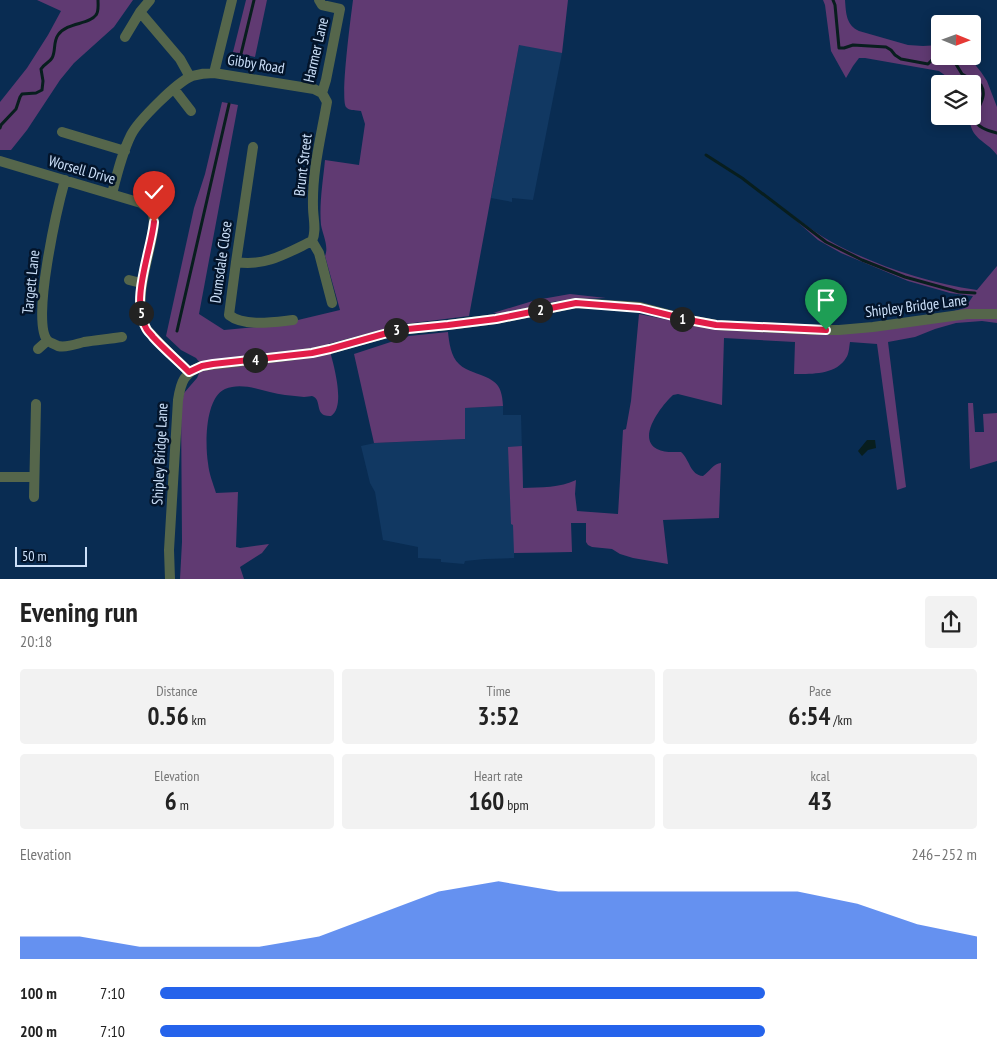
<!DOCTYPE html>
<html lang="en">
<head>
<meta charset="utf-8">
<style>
  :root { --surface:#fff; --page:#f2f2f2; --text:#222; --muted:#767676; --accent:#2563eb }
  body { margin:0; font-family:"PT Sans Narrow",sans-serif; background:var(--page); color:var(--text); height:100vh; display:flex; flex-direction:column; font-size:19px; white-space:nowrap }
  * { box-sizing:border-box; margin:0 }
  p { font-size:16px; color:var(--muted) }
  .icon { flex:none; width:28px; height:28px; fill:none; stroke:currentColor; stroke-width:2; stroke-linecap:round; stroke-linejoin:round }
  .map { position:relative; height:579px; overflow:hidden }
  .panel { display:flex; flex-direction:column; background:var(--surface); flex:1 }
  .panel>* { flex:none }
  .needle { width:32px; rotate:91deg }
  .tools { position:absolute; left:931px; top:15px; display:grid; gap:10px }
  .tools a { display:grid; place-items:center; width:50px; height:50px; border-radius:5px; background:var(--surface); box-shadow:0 2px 12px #0003; font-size:25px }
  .scale { position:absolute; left:15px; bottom:12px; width:72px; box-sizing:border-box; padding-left:5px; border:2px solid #cce0f9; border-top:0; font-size:14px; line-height:18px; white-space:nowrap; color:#cce0f9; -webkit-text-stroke:4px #03142a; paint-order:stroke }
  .pin { position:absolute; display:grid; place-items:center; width:42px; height:42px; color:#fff; margin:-51px -21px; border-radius:50% 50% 50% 0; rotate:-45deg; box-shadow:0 0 5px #0007 }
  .pin .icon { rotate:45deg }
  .km { position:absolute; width:25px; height:25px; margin:-12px; border-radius:50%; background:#222; color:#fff; font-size:14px; line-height:25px; text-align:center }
  .round { display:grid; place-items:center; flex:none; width:52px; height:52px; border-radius:5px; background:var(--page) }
  .summary { display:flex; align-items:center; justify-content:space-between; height:85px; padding:0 20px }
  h1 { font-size:28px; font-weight:800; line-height:38px }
  .metrics { display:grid; grid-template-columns:repeat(3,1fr); gap:8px; height:85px; padding:5px 20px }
  .metrics div { display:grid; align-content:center; border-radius:5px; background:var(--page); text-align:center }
  .metrics b { font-size:25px; font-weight:800 }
  .metrics small { font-size:14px; font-weight:400 }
  .metrics p { font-size:14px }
  .chart { height:140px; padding:10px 20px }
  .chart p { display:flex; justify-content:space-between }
  .chart svg { width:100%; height:90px; margin-top:5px; fill:var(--accent); opacity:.7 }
  ul { padding:0 20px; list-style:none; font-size:16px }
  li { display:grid; grid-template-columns:80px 60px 1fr; align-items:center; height:38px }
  li i { height:12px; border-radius:6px; background:var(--accent) }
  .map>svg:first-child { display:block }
  .built { fill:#113862 }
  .green { fill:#603a72 }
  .water { fill:#081e1e }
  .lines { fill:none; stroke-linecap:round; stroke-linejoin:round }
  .stream { stroke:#081e1e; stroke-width:3 }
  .minor { stroke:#55664b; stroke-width:10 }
  .route-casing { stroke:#fff; stroke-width:10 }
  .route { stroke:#e11d48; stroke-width:6 }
  .labels { text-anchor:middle; stroke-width:5; stroke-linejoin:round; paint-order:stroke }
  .street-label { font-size:15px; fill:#cce0f9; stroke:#03142a }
</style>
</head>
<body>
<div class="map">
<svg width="997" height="579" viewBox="0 0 997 579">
  <rect width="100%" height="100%" fill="#092c52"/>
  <path class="built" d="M519 44 562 53 533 200 512 198V202L491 198Z
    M503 406V415H521L524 524 572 552 514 553V558L485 559 465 561 464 564 441 562V559L418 558V547L383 540 375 492 370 483 361 446 375 443 465 439V408Z"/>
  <path class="green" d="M37 0H133L114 27 74 63 60 80 27 130 11 150H0V102L27 68 48 35 61 11Z
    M246 0H267L255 57 233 52Z
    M353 0H568L562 53 519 45 469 316 405 324 328 344C332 359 347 406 331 416 313 417 323 399 312 396 310 396 307 397 304 397 298 396 292 396 285 395 266 393 244 381 225 389 205 398 205 444 208 463 209 474 213 483 216 493L238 492 236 547 240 548 269 544 262 553 240 567 244 579H180L182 542 181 405 184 393 197 378 200 371V363L196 358 181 350 166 336 194 208 205 174 222 102 238 105 199 314 224 330 277 325 340 310 325 256C329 247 323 235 321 225 319 204 323 181 325 160L359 165 365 124 361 111C356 110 349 111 346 107 340 98 351 16 353 0Z
    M823 0H845C846 13 846 25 859 31L908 45 923 46 940 45V56H967L969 57 981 72 987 81 997 107V155C985 139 971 141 969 116H972V84H952L946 76 939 71 865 58H859L853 66 846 78 831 51 825 5Z
    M776 203C797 218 817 235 839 246 883 268 929 283 977 290L997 266V323L982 321 956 323 935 329 915 337 888 342 906 487 897 490 877 344 850 342C849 348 849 354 846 358 836 375 811 374 794 374L795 342 724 338 722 405 678 394 673 395C662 405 636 438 657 449 664 453 673 452 681 452 690 460 690 475 703 476 709 472 714 463 721 463L719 518 663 520 668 564 633 558 620 554 612 549 592 547 588 545 586 542V523H571L572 552 514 553 513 525 511 524 508 447 522 446 523 488C541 487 560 488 576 480L575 494 577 511 618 514 623 430 626 429 631 401 639 314 698 326 821 333 955 318 954 311 965 308 973 296 950 293 908 281 841 253 818 240Z
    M570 294 606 298C585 299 564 299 543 304 526 308 511 315 493 313L536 300Z
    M448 332C449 342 451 357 459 364 463 368 468 370 473 372 494 380 502 382 503 406L465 408V439L374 443 354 354 409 336Z
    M968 403H973L975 432H984L983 414 997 413V461L970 469Z"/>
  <path class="water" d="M867 440H875L876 448 868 450 862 456 858 451Z"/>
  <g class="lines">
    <path class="stream" d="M833 0 835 5 839 48H844L853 45 886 47 891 50 895 55 901 59 928 64 935 57 940 54
      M241 54 254 0
      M951 56 962 74 981 85C993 105 952 122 997 133
      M0 128 1 125 16 109 20 97 22 94 36 93 42 90 43 81 41 69C44 64 50 62 52 58 56 51 53 42 58 35 67 22 89 25 96 15 99 11 98 5 98 0
      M706 155 742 178 826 242 862 260 905 277 959 292 975 293
      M177 331 229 104"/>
    <path class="minor" d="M319 0 322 5 340 9 326 80 322 93
      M140 12 180 59 190 77
      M125 37 140 12 150 0
      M214 73 232 0
      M174 89 191 111
      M62 132 125 151
      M253 147 236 262 229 315C244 327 274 322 293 320
      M0 161 141 203C144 206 148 208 151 211 164 227 127 295 146 328 147 331 151 334 153 336 164 349 177 360 189 372
      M65 180C58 205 30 324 48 341 49 342 56 345 58 346 67 348 76 344 84 342 97 340 109 339 122 337
      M112 194C117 174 122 153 131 135 138 121 177 82 192 76 199 74 207 73 214 73L314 89 322 93
      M312 241 319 253 332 303
      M236 262C265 267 287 253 312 241 317 231 313 218 313 207 312 171 321 137 327 102L322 93
      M129 280 141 283
      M38 349 47 341
      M0 477H34
      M34 497 36 404
      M170 579 169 550 178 400C181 381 184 373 202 366L312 353 330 349 398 330 448 325 496 319 576 303 640 307 689 320 716 325 816 330H839L873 327 967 314H997"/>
  </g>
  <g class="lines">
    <defs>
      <path id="route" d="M154 222C151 251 130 301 146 328 147 331 151 334 153 337 164 349 177 360 189 372L202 366 213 364 312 353 330 349 398 330 448 325 496 319 576 303 640 308 689 320 716 325 826 330"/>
    </defs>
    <use href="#route" class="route-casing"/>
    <use href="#route" class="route"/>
  </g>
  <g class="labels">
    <g class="street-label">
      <text transform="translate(316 50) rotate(-77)" y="5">Harmer Lane</text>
      <text transform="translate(256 64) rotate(9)" y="5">Gibby Road</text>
      <text transform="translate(303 165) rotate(-83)" y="5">Brunt Street</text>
      <text transform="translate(82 170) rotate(16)" y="5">Worsell Drive</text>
      <text transform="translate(221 262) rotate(-82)" y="5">Dumsdale Close</text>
      <text transform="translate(31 282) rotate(-84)" y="5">Targett Lane</text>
      <text transform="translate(916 306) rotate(-7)" y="5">Shipley Bridge Lane</text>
      <text transform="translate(160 454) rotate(-87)" y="5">Shipley Bridge Lane</text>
    </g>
  </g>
</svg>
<div class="tools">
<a><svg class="needle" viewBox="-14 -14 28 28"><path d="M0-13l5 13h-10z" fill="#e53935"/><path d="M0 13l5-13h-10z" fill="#767676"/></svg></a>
<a><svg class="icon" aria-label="layers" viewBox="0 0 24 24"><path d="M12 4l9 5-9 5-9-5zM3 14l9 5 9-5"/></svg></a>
</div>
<div class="scale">50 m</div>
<div class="pin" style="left:826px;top:330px;background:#1e9e55"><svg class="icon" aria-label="arrive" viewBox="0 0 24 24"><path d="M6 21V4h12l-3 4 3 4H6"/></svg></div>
<div class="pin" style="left:154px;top:222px;background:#d93025"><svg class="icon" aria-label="check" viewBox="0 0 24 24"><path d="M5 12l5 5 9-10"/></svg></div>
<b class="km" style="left:682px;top:319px">1</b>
<b class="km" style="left:540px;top:310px">2</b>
<b class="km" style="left:396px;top:330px">3</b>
<b class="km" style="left:255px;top:360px">4</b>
<b class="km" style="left:141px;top:313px">5</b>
</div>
<section class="panel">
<div class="summary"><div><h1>Evening run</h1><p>20:18</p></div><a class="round"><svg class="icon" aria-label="share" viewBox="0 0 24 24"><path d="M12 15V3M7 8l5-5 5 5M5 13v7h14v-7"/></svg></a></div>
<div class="metrics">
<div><p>Distance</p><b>0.56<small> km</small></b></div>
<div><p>Time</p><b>3:52</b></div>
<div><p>Pace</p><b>6:54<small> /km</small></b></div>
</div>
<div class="metrics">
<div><p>Elevation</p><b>6<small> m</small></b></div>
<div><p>Heart rate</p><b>160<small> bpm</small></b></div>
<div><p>kcal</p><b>43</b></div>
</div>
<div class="chart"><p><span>Elevation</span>246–252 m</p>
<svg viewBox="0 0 160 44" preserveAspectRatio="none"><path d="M0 44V33L10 33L20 38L30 38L40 38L50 33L60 22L70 11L80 6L90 11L100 11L110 11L120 11L130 11L140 17L150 27L160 33V44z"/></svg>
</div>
<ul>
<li><b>100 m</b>7:10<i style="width:74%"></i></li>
<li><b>200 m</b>7:10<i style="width:74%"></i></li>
</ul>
</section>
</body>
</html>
